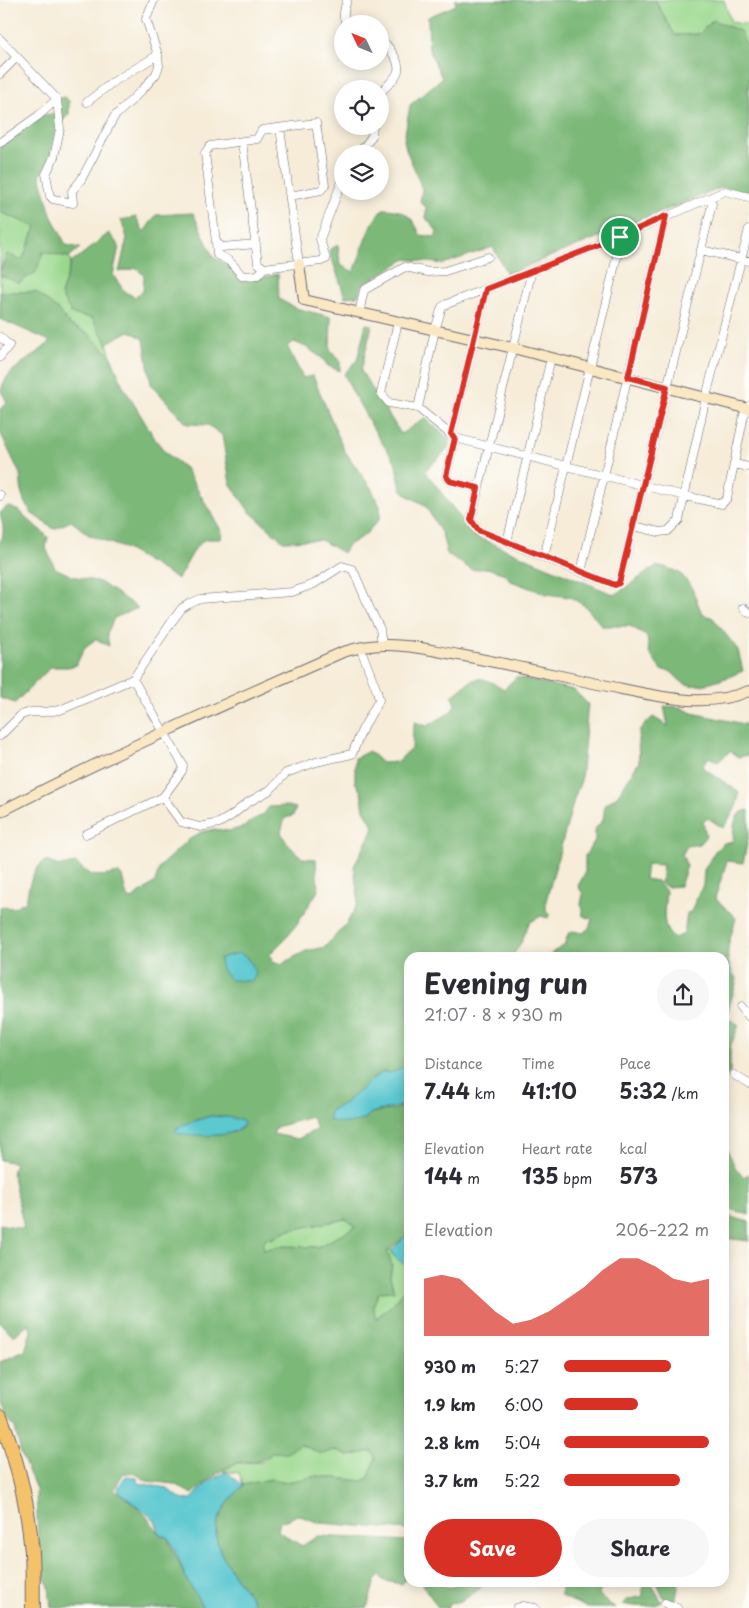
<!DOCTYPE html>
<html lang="en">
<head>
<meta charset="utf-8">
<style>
  :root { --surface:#fff; --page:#f7f7f7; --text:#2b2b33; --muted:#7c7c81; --accent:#d93025 }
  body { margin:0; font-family:"Playpen Sans",sans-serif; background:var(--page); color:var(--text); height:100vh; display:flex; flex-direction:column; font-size:19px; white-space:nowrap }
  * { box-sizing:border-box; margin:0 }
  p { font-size:16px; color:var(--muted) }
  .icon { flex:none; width:28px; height:28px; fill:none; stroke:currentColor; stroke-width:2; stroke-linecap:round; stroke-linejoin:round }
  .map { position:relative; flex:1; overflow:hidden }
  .details { position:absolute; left:404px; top:952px; width:325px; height:635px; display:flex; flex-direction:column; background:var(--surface); border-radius:15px; box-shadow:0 2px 12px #0003 }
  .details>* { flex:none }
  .needle { width:32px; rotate:313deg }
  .tools { position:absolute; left:334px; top:15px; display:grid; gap:10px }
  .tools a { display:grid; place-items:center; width:55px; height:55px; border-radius:50%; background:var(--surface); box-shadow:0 2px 12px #0003; font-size:25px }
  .pin { position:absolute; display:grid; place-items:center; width:42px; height:42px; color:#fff; margin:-21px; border:2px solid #fff; border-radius:50%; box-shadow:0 1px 5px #0007 }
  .round { display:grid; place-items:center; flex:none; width:52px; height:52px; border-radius:26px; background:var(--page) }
  .head { display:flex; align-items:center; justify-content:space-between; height:85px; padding:0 20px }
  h1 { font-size:28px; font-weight:700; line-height:38px }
  .metrics { display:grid; grid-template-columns:repeat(3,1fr); gap:8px; height:85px; padding:5px 20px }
  .metrics div { display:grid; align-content:center }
  .metrics b { font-size:21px; font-weight:700 }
  .metrics small { font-size:14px; font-weight:400 }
  .metrics p { font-size:14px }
  .chart { height:140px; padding:10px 20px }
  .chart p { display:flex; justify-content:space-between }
  .chart svg { width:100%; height:90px; margin-top:5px; fill:var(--accent); opacity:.7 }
  .action { display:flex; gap:10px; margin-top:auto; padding:10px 20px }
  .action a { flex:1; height:58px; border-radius:30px; background:var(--accent); color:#fff; font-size:20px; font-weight:700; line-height:58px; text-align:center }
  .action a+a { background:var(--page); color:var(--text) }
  ul { padding:0 20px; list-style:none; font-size:16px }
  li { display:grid; grid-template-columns:80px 60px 1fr; align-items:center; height:38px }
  li i { height:12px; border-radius:6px; background:var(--accent) }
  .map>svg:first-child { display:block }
  .green { fill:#9ad88d; stroke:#5e7d64 }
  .forest { fill:#7bb878; stroke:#4e6d5a; fill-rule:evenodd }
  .water { fill:#5bc8d0; stroke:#3e7586 }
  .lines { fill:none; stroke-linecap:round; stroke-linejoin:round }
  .street-casing { stroke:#6c6972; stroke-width:9 }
  .secondary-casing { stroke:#6c6972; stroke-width:12 }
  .highway-casing { stroke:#6c6972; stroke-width:16 }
  .street { stroke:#fff; stroke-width:8 }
  .secondary { stroke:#fae7c3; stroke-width:10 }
  .highway { stroke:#f3c26a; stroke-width:14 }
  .route-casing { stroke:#fff; stroke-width:10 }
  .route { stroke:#d93025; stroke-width:6 }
</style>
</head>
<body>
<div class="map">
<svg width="749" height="1608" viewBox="0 0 749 1608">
  <rect width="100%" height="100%" fill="#fdfcf7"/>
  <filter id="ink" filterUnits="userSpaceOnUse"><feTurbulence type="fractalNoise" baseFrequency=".02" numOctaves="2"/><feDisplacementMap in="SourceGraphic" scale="10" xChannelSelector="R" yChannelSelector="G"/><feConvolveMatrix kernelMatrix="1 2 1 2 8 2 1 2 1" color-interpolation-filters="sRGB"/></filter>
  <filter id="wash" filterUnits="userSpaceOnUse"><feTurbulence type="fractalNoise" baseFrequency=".0096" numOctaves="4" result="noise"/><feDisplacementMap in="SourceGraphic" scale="20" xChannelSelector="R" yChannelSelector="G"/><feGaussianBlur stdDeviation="1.12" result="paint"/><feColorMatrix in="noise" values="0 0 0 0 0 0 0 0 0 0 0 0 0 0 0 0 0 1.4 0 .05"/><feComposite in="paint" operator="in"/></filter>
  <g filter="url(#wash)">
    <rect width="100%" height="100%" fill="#f6ecd8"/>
    <path class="green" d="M655 0H724L731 22 749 25V44L699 34 675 35Z
      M0 212 36 227 22 260 7 254 0 272Z
      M43 252 69 257 71 263 61 295 72 314 92 318 107 343 111 356 89 334 70 325 59 311 36 292H0V275L19 282 36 271Z
      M347 1219 356 1227 318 1247 279 1246 264 1250 263 1245 266 1238H272L285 1231Z
      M392 1250 393 1255 409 1268V1284L393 1304 375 1319 373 1306 379 1292 394 1291 390 1277 392 1265 387 1252Z
      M300 1444 322 1454 335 1450 348 1456 373 1451 376 1458 369 1477 363 1481 317 1476 287 1482 271 1479 243 1485 239 1473 223 1471 237 1463 263 1462 273 1452 287 1453Z"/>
    <path class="forest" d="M455 0H655L675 35 699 34 713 20 740 31 746 44H749V193L723 187 507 274 493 247 443 264 406 259 362 285 358 296 345 297 329 250 338 245 340 265 354 272C363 250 366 227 383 209 404 209 413 216 420 235L435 237 437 231 426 218V207L420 202 422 189 414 168 407 152 404 140 410 105 442 78 429 50 428 17 456 5Z
      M64 97 69 101V114L57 127 50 157 40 175 51 215 66 245 80 248 69 257 43 252 36 272 19 283 0 275V272L7 254 22 260 36 227 0 212V146L43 115 60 113 58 99Z
      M193 213 214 258 224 262 242 282 278 274 279 299 295 308 331 317 330 349 340 361V371L328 366 322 358 306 347 294 342 287 346 303 378 313 376 344 450 371 488 380 506V518L365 535 348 545 343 553 321 540 283 541 249 511 230 483 222 435 208 425 187 424 151 384 144 339 129 331 107 343 92 318 72 314 61 295 71 263 109 233 119 246 113 275 125 292 135 297 143 291 144 276 137 268 119 272 127 238 121 220 136 217 144 232 156 215Z
      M0 292H36L59 311 70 325 89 334 111 356 123 386 155 439 166 453 185 468 222 532 221 539H205L196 547 178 579 126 549 89 535 71 521 54 529 31 513 22 495 20 474 0 432V409L7 402 1 391C6 366 34 360 50 341L0 319Z
      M366 324 372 325 361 371 401 434 425 418 451 440 447 450 425 471 474 536 615 595 656 566 665 567 680 573 691 586 702 614 713 618 738 650 743 671C728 677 697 692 682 682 678 679 674 674 670 671L661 670 649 653 647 636 630 626H602L585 606 570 597 546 594 511 581 505 574 487 568 472 570 447 554 442 534 425 505 408 496 401 489 395 461 378 437 352 391 344 374 357 360Z
      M8 506 19 511 48 537 46 548 55 568 72 576 100 582 138 608 114 618 107 634 109 646 96 639 85 647 76 665 68 667H51L15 703 0 698V541C6 533 2 522 0 513Z
      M516 677 574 690 588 704 581 781 575 796 546 901V911L551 915 548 918 541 916 529 923 522 941 512 957 409 958V1063C400 1068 394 1075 383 1072 364 1083 352 1103 330 1110L363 1120 371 1113 396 1109 409 1103V1235H407L387 1252 392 1265 390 1277 394 1291 379 1292 373 1306 376 1319 393 1304 409 1284V1530L320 1523 297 1515 287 1520 280 1521 278 1531 302 1546 318 1536 409 1541V1576L406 1577 402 1584 384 1581 380 1576 375 1581 367 1608H250L253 1600C239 1581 210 1549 217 1524 221 1509 233 1497 243 1485L271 1479 287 1482 317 1476 363 1481 369 1477 376 1458 372 1451 348 1456 335 1450 322 1454 300 1444 287 1453 273 1452C256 1467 256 1459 237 1463 220 1468 206 1484 192 1494L174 1484 147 1481 136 1474 123 1473 114 1490C135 1503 147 1514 160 1535L167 1537 187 1580 200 1600 203 1608H51L49 1586 39 1569 36 1489 21 1454 15 1428 7 1419 0 1400V1362L25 1351 31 1331 29 1323 14 1336 0 1323V1224L24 1229 12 1171 16 1163 0 1160V907L13 908 26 901C29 886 31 870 45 861L60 866 76 863C93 879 97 877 119 873L122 876 127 897 132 899 155 882 160 866 187 841 201 832 214 829 229 831 244 827 250 821 263 815 269 807 287 806 296 808 293 816 285 818 281 832 285 840 302 858 316 859 318 891 297 924 283 941 270 954 273 962 281 964 306 951 325 947 347 923 357 905 358 897 354 866 374 827 364 810 361 792 355 782V758L369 751 382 763 397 762 412 748 413 729 415 722 427 726 451 712 455 705 452 696C477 677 475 672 504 689ZM210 1116 224 1117 240 1120 243 1127 235 1132 176 1128 197 1120ZM312 1117 317 1129 298 1139 273 1134 276 1127ZM346 1219 356 1227 318 1247 279 1246 264 1250 263 1245 266 1238 272 1239 285 1231Z
      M664 706 680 707 692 713 749 725V755L738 757 730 751 718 762 709 757 702 767 739 792C739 806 731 816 723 828L708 818 703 822 706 836 699 844 687 846 682 855 687 866 680 886 667 887 661 883 663 865 647 864 645 879 657 881 666 891C665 906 660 929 674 938L684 934 687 913 691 912 696 899 703 885 704 870 715 851 724 843 733 842C734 829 732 812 749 810V834L743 863 727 861 715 898 736 918C729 945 721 956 737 980L726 1017 739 1025 730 1047V1073L724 1079V958L549 957 553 952 564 946 568 934 573 931 583 933 589 928 592 919 583 916 581 904 583 894 578 886 585 873V856L595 840V829L603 820 605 805 618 795 639 762 638 740 640 729 653 717 668 726Z
      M724 1148 727 1149 735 1167 743 1177 749 1174V1215L724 1207Z
      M724 1215 749 1222V1241L724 1238Z
      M423 1583H439L447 1587H454V1583H479L481 1588 462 1601 450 1603 448 1608H438C433 1598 426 1593 423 1583Z
      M558 1583H604L599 1594 604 1600 616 1608H588L561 1596V1585Z
      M627 1583H651L662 1602C653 1608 635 1607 623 1604L626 1600 643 1596V1584Z
      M657 1583H679L675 1603 664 1598Z"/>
    <path class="water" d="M239 953C249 958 255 965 255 977L251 981 231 980C224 973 220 968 220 958Z
      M409 1063V1103C397 1108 386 1109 374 1112 369 1113 368 1117 364 1119 355 1125 339 1124 329 1120L330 1110C352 1103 364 1082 383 1072 394 1075 400 1068 409 1063Z
      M210 1116C221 1117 233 1116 244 1122L243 1126C227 1140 198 1134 178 1134L175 1130 182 1125Z
      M407 1235H409V1268L393 1255 392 1250Z
      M225 1472C231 1473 236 1481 243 1485 233 1497 221 1509 217 1524 210 1549 239 1581 253 1600L250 1608H203C199 1598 192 1590 187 1580 180 1565 177 1550 167 1537L160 1535 155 1520 119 1492 118 1488 125 1477 137 1478 138 1483 166 1488 183 1500 192 1499C201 1487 211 1479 225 1472Z"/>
  </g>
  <g filter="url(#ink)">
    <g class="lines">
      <defs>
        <path id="street" d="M347 0C345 7 341 17 347 24
          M0 39 57 99 60 129 54 157 46 174 50 196 53 199 73 203 72 191 81 180 114 117 144 88 156 74 159 66 158 55 146 19 154 0
          M380 39C386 43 389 47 393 54 406 73 393 79 380 93
          M0 74 17 57
          M87 102 113 82 158 55
          M280 128 299 264
          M242 142 258 263 264 268 321 261 326 259 320 239 342 181
          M0 143 38 116 57 99
          M359 154 372 136 373 126
          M216 242 217 255C229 258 235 267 242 276L258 275 264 268
          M256 244 222 247 216 242 205 153 210 146 257 139 262 130 316 123 325 185 321 190 290 196
          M701 250 749 261
          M529 272 530 278 471 520 478 530 581 572 666 216
          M359 313 364 290 405 267 428 272 445 271 488 257
          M398 322 381 393 389 403 418 408 455 438 685 496 722 504 727 498 744 415 749 406
          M0 337 9 345 0 357
          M418 408 435 330 442 307 447 304 620 237 725 191 749 197
          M451 435 486 289
          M455 438 446 476 449 481 478 488
          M734 464 749 467
          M0 495V496
          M634 526 659 532 668 531 679 520 706 397 749 229
          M507 542 551 358
          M544 557 620 244V237
          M581 572 615 585 619 583 701 250 712 204 709 198
          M743 608 749 613
          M133 679 183 765 182 771 163 797 181 822 200 827 219 823 231 816 247 803 270 790 286 773 316 762 352 754 362 730 379 700 377 691 360 647
          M0 736 21 715 31 712H44L60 710 133 679 173 620 182 608 189 604 200 599 292 592 314 584 342 566 352 569 355 574 370 609 380 629 382 645
          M86 834 163 797
          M741 1007 749 1017
          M734 1075 749 1084
          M665 1603 677 1608
          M517 1608 523 1606 535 1608"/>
        <path id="secondary" d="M299 264 304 300 513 348 749 409
          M0 812C112 754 227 703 343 652 356 648 370 645 384 645 409 644 434 651 459 655 513 665 568 678 622 689 665 698 707 708 749 691"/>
        <path id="highway" d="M0 1416C16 1457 27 1499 31 1543 34 1564 32 1586 33 1608"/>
      </defs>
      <use href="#street" class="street-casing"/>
      <use href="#secondary" class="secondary-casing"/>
      <use href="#highway" class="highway-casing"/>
      <use href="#street" class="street"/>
      <use href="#secondary" class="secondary"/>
      <use href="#highway" class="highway"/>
    </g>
  </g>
  <g class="lines" filter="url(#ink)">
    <defs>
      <path id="route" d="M666 216 628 377 667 387 619 583 615 585 478 530 471 520 478 488 450 481 446 476 455 438 451 434 486 289 620 237Z"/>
    </defs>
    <use href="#route" class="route-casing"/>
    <use href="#route" class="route"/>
  </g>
</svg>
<div class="tools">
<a><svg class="needle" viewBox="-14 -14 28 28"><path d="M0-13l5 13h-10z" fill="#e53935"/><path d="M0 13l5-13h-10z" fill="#7c7c81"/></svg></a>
<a><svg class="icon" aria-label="locate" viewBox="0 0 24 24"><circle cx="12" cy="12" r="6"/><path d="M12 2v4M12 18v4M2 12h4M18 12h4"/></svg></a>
<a><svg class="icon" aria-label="layers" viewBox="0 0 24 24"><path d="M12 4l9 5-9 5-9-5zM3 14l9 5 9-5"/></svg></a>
</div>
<div class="pin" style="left:620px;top:237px;background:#1e9e55"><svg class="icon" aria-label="arrive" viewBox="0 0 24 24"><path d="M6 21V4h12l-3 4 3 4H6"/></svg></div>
<section class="details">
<div class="head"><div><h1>Evening run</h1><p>21:07 · 8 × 930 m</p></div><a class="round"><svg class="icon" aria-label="share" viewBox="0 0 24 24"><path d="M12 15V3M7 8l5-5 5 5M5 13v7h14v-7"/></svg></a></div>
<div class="metrics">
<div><p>Distance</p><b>7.44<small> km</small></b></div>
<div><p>Time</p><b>41:10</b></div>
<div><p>Pace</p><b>5:32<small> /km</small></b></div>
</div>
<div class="metrics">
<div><p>Elevation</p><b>144<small> m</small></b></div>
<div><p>Heart rate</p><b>135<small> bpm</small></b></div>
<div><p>kcal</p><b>573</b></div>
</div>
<div class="chart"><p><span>Elevation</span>206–222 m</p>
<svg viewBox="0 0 160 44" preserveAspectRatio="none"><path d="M0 44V16L10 14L20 16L30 24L40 32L50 38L60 36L70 32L80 26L90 20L100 12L110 6L120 6L130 10L140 16L150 18L160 16V44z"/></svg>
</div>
<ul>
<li><b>930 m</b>5:27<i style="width:74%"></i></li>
<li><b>1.9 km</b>6:00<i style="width:51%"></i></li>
<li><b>2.8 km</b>5:04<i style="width:100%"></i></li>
<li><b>3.7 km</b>5:22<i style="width:80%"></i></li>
</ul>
<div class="action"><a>Save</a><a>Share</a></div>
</section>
</div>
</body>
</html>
